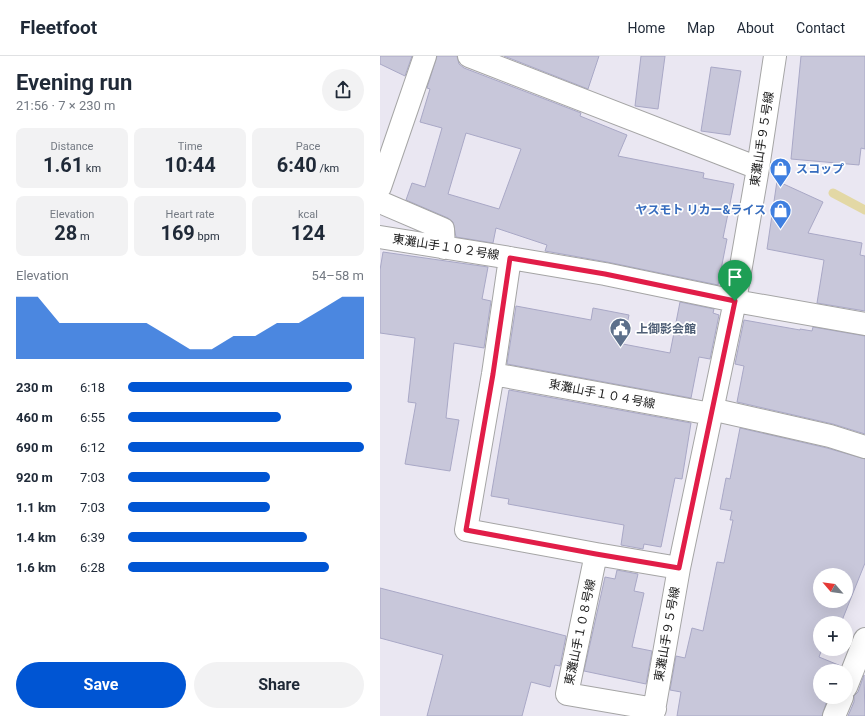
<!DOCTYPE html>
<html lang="en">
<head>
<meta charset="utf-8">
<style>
  :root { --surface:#fff; --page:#f2f2f3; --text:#1f2937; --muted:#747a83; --line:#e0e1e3; --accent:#0055d3 }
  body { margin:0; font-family:Roboto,"Noto Sans JP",sans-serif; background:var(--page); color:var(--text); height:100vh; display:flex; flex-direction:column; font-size:15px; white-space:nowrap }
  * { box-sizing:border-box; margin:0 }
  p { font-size:13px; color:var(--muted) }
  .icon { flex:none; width:22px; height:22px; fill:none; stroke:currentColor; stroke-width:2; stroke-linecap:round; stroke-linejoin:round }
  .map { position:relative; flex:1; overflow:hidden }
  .side { display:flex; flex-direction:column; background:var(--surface); width:380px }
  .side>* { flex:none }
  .needle { width:26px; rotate:298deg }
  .buttons { position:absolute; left:433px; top:512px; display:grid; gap:8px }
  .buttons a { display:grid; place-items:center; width:40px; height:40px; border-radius:50%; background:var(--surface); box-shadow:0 4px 16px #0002; font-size:20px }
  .pin { position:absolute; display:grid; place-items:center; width:34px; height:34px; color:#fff; margin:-41px -17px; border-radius:50% 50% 50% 0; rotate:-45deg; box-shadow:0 0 4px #0007 }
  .pin .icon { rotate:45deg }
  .round { display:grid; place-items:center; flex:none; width:42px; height:42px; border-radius:21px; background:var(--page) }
  .headline { display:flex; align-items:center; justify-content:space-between; height:68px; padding:0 16px }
  h1 { font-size:22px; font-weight:700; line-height:30px }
  .stats { display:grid; grid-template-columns:repeat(3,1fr); gap:6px; height:68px; padding:4px 16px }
  .stats div { display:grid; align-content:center; border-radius:8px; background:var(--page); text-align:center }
  .stats b { font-size:20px; font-weight:700 }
  .stats small { font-size:11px; font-weight:400 }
  .stats p { font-size:11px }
  .chart { height:112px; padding:8px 16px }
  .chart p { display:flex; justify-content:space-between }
  .chart svg { width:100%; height:72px; margin-top:4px; fill:var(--accent); opacity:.7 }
  .primary-button { display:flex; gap:8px; margin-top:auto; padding:8px 16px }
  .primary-button a { flex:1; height:46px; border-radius:24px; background:var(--accent); color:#fff; font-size:16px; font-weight:700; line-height:46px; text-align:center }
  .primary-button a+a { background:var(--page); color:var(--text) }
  ul { padding:0 16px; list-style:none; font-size:13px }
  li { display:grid; grid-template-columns:64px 48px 1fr; align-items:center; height:30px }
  li i { height:10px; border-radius:5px; background:var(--accent) }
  header { display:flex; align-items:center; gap:24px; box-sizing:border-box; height:56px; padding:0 20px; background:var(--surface); border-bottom:1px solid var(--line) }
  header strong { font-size:19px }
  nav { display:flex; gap:22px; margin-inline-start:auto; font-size:14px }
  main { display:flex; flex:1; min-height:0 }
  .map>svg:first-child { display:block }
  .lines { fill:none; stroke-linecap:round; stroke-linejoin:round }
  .stream { stroke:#e3d8a5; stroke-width:9 }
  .building { fill:#c8c7da; stroke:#a9a8c6; fill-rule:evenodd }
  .minor-casing { stroke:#a5a5a5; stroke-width:24 }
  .minor { stroke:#fff; stroke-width:22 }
  .route-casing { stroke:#fff; stroke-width:8 }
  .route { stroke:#e11d48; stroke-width:5 }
  .labels { text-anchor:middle; stroke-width:3.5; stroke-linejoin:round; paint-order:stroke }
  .street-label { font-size:12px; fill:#212121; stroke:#fff }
  .shop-label { font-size:12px; font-weight:bold; fill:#366cbe; stroke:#fff; text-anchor:start }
  .service-label { font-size:12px; font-weight:bold; fill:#4e5e75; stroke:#fff; text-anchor:start }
</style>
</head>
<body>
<header>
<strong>Fleetfoot</strong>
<nav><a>Home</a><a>Map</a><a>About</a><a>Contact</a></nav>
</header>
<main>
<section class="side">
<div class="headline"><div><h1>Evening run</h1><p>21:56 · 7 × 230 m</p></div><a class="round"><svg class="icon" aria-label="share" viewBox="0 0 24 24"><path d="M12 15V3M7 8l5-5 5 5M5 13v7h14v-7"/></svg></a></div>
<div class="stats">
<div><p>Distance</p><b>1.61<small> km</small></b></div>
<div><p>Time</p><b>10:44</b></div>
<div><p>Pace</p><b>6:40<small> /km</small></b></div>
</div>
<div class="stats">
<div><p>Elevation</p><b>28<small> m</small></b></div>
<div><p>Heart rate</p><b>169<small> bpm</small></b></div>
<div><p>kcal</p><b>124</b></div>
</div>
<div class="chart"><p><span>Elevation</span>54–58 m</p>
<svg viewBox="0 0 160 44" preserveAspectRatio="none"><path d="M0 44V6L10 6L20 22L30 22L40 22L50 22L60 22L70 30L80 38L90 38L100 30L110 30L120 22L130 22L140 14L150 6L160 6V44z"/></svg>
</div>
<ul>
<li><b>230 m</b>6:18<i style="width:95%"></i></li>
<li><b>460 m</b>6:55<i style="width:65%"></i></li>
<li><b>690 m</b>6:12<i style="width:100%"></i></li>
<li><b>920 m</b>7:03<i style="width:60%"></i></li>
<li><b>1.1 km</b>7:03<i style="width:60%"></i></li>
<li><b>1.4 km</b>6:39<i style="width:76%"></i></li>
<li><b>1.6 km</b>6:28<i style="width:85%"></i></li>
</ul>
<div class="primary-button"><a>Save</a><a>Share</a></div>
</section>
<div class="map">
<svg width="485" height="660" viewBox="0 0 485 660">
  <rect width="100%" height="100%" fill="#eae7f2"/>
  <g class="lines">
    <path class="stream" d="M453 137 485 154"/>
  </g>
  <path class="building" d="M0 0H32L25 20 0 8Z
    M57 0H77L79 8 84 12 201 57 200 60 247 79 238 100 324 117 323 122 354 128 343 182 347 183 338 229 227 206 165 195 167 189 116 172 113 187 76 181 73 166 68 162 26 144 32 127 45 131 62 72 40 66 50 33 47 32ZM86 77 141 93 119 153 68 138Z
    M124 0H219L208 33Z
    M261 0H285L278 53 255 50Z
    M421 0H485V93L481 92 479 109 411 103Z
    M331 11 361 15 350 79 321 75Z
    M397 125 443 146 428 177 482 187 480 199 485 200V255L437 247 444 204 387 193Z
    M3 196 108 211 102 243 111 245 104 292 74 287 66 362 79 364 70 415 25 408 36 347 28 346 35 282 0 277V214Z
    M300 246 334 253 333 257 339 259 330 303 319 301 311 342 127 308 136 250 211 264 213 252 249 259 243 288 290 297Z
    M364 264 420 274V273L432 275 433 271 485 280V378L453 368 357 346 364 310 355 308Z
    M129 334 311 367 302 423 295 422 281 491 264 488 263 493 241 489 244 469 128 448 129 443 111 440Z
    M360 372 447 392 485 403V507L461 567H440V593H442L439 601 461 610 459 615H440V641H448L442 660H297L301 636 290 634 296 600 305 602 312 572 323 575 337 506 344 507 353 464H350L352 455 340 453 346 422 350 423ZM440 519H466V545H440Z
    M237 514 258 518 254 535 264 537 252 591 272 595 266 628 204 615 225 521 235 523Z
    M0 532 186 580 180 610 175 609 170 631 151 626 142 660H47L63 599 0 582Z
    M484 619 485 660H468L474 646V640L478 636Z"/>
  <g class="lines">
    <defs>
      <path id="minor" d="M89 0 378 112
        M0 131 45 0
        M0 146 63 173 64 192
        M0 181 130 202 225 218 355 245 485 268
        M130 202 113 318 86 474 216 498 299 512
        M113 318 331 358
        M331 353 450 380 485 391
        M216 498 187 638 275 653
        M466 631 485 583
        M273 660 299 512 355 245 378 112 395 0
        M454 660 462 641"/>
    </defs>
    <use href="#minor" class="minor-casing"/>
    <use href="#minor" class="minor"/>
  </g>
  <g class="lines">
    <defs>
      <path id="route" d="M130 202 225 218 355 245 299 512 216 498 86 474 113 318Z"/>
    </defs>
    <use href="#route" class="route-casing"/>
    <use href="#route" class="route"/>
  </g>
  <defs>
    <symbol id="shop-pin" viewBox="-11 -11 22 30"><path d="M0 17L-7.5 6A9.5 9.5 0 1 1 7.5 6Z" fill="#3f7fe0" stroke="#fff"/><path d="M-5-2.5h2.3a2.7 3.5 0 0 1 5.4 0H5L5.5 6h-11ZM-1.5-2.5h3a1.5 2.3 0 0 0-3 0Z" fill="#fff"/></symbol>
    <symbol id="civic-pin" viewBox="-11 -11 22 30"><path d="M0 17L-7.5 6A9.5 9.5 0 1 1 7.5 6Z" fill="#5c6f8a" stroke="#fff"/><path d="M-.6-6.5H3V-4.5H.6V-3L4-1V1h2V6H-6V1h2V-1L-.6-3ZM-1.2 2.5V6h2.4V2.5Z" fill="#fff"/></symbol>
  </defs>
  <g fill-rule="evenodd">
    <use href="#shop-pin" x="388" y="100" width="25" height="34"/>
    <use href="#shop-pin" x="388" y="142" width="25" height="34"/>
    <use href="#civic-pin" x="228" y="260" width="25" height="34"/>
  </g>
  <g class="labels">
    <g class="street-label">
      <text transform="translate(382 83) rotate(-81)" y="4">東灘山手９５号線</text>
      <text transform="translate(66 191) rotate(9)" y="4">東灘山手１０２号線</text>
      <text transform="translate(222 338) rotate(11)" y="4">東灘山手１０４号線</text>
      <text transform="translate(200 576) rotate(-78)" y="4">東灘山手１０８号線</text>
      <text transform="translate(287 578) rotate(-80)" y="4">東灘山手９５号線</text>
    </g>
    <g class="shop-label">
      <text x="416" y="117">スコップ</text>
      <text x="386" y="158" text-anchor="end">ヤスモト リカー&amp;ライス</text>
    </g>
    <g class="service-label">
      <text x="256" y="277">上御影会館</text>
    </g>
  </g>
</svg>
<div class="buttons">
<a><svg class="needle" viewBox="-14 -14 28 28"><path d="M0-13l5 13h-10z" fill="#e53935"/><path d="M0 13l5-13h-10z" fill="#747a83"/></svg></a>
<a>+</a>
<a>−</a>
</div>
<div class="pin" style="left:355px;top:245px;background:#1e9e55"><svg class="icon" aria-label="arrive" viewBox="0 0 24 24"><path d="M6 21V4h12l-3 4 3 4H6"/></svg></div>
</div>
</main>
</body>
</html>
